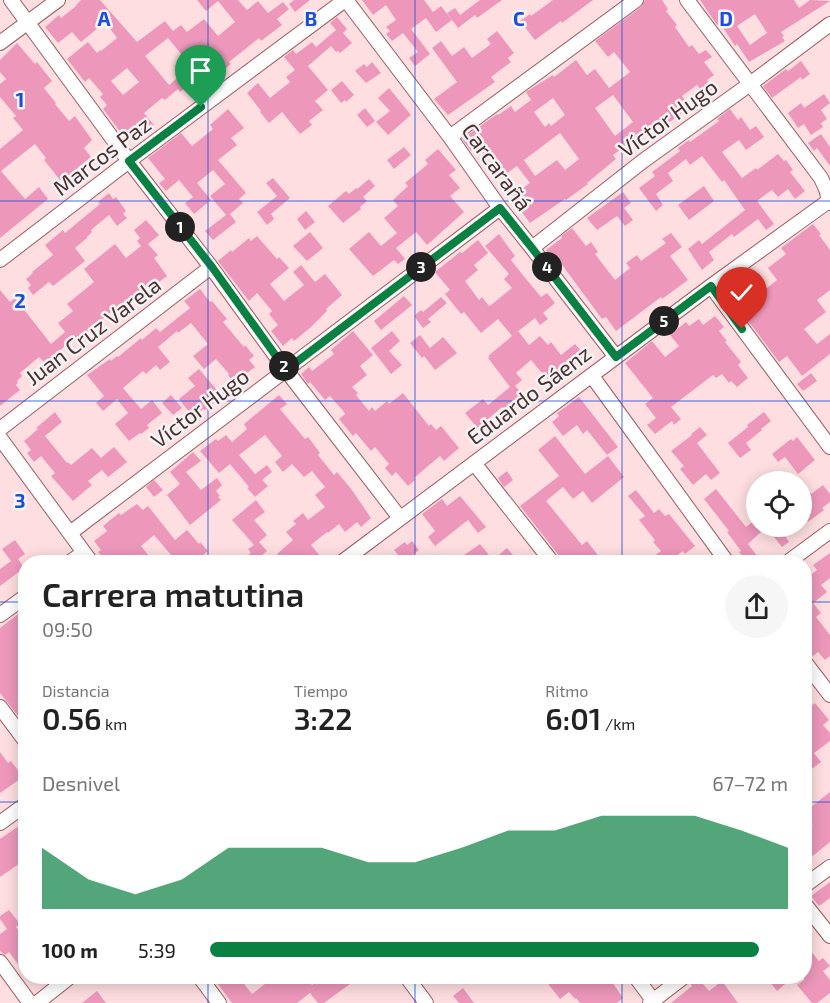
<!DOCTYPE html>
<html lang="es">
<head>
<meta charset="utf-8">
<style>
  :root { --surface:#fff; --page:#f6f6f6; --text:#222; --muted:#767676; --accent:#0b8043 }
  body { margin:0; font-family:"Exo 2",sans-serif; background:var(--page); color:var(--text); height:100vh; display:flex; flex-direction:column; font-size:22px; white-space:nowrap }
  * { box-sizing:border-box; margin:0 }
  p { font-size:20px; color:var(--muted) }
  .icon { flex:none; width:33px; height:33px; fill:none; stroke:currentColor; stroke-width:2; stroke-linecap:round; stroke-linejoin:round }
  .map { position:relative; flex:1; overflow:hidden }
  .side { position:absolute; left:18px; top:555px; width:794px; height:429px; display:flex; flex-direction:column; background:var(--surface); border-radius:24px; box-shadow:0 3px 15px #0003 }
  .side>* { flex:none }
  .tools { position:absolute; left:746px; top:471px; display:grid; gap:12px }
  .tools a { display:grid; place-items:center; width:66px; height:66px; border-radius:50%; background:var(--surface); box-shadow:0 3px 15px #0003; font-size:30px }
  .pin { position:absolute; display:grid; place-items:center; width:51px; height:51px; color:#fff; margin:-62px -26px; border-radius:50% 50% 50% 0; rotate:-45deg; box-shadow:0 0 6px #0007 }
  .pin .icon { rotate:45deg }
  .km { position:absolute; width:30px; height:30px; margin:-15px; border-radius:50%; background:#222; color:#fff; font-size:16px; line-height:30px; text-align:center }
  .round { display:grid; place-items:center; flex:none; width:63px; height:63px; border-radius:32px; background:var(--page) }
  .summary { display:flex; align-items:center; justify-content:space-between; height:102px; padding:0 24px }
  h1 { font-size:33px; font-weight:600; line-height:45px }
  .figures { display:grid; grid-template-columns:repeat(3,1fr); gap:9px; height:102px; padding:6px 24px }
  .figures div { display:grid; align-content:center }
  .figures b { font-size:30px; font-weight:600 }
  .figures small { font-size:16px; font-weight:400 }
  .figures p { font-size:16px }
  .chart { height:168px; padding:12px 24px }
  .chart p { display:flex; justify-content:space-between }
  .chart svg { width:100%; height:108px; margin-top:6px; fill:var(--accent); opacity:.7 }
  ul { padding:0 24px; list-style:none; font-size:20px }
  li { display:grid; grid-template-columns:96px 72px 1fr; align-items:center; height:45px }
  li i { height:15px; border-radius:8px; background:var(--accent) }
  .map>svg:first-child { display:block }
  .building { fill:#ed98bb; fill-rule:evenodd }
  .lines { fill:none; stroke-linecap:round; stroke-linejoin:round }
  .minor-casing { stroke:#9e5a61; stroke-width:16 }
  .minor { stroke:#fff; stroke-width:14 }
  .route-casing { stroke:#fff; stroke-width:12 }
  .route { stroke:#0b8043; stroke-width:8 }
  .grid { fill:none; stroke:#1d4ed8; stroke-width:1.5; stroke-opacity:0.55 }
  .labels { text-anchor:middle; stroke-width:5; stroke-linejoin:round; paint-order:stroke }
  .street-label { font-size:22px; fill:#4d2f31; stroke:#f4f4f4 }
  .grid-label { font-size:20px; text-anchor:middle; font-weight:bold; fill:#1d4ed8; stroke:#f4f4f4; stroke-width:5; stroke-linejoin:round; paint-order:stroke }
</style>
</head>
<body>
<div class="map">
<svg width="830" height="1003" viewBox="0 0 830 1003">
  <rect width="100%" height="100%" fill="#fedee0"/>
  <path class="building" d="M81 0H100L137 42 165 21 173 31 181 25 187 32 204 19 218 36 235 22 218 1 206 11 197 0H238L247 10 258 1 268 13 283 2 289 9 277 19 282 25 261 41 259 38 229 62 231 64 221 72 213 63 207 69 190 49 182 55 168 38 145 56 169 85 181 75 189 84 180 92 178 89 165 100 162 98 144 113 154 125 145 133 143 130 128 142 103 109 107 105 100 97 103 94 89 78 85 82 67 59 88 42 97 53 100 50 101 51 117 38 105 22 81 42 72 32 58 43 45 27 59 15 61 18 76 6V5ZM127 68 139 82 123 95 111 81Z
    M294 0H310L295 12 289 4Z
    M362 0H424L433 12 441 6 452 20 436 32 426 18 411 29 430 54 415 66 409 58 418 52 403 33 392 41 386 34 390 31 386 27 396 20 386 5 373 15Z
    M480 0H502L477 18 475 15 458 28 447 13 455 8 460 15Z
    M553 0H593L562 23 561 21 535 40 520 21 530 14 531 16Z
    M645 0H662L668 9 666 11 677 25 675 27 689 47 692 45 699 54 706 50 712 57 704 62 714 75 707 80 713 89 705 95 697 85 682 96 690 107 663 127 661 124 632 145 630 143 613 155 616 159 587 183 588 184 566 200 565 199 530 223 514 202 516 201 512 196 530 183 517 166 503 176 488 156 486 157 477 147 471 151 462 139 497 114 498 115 511 106 515 112 531 100 526 92 553 75 554 77 576 60 587 75 595 69 609 88 630 72 614 52 608 57 595 41 641 7ZM613 95 633 122 615 136 595 108ZM553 98 565 115 551 126 549 123 545 127 534 112ZM560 133 579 159 565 170 557 160 535 176 524 160Z
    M700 0H794L799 8 810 0 830 1 781 32 784 36 782 37 785 41 749 62 737 44 735 46 720 23 717 25ZM755 14 767 33 750 45 737 26Z
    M337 17 347 29 343 33 352 43 340 53 338 51 336 52 331 46 308 66 328 90 315 101 323 110 309 121 312 125 300 134 282 112 269 123 260 112 261 111 247 93 258 83 270 98 290 82 286 77 295 70 284 57 293 50 296 54 312 42 316 47 336 30 330 23Z
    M497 31 514 53 508 58 511 62 491 77 495 82 448 115 434 99 457 82 432 48 441 41 452 56 464 47 472 58 491 44 487 39Z
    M17 43 35 64 37 62 52 81 44 88 56 103 55 104 69 121 75 116 92 140 84 148 91 157 62 181 60 180 44 160 46 158 35 144 1 171 25 199 39 187 48 199 0 238V149L23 130 13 118 16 116 0 97V84L6 79 0 72V60Z
    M801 61 810 74 802 80 801 77 772 98 763 86 786 69 788 71Z
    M372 62 381 73 366 83 355 71 364 64 367 67Z
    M342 81 354 95 346 102 345 100 341 103 331 90Z
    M389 88 411 115 388 135 376 122 390 111 378 98Z
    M824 94 830 103 821 110 827 119 821 123 823 127 811 135 804 124 798 128 788 113 801 103 804 108Z
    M365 108 375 121 367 127 357 115Z
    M228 109 244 128 231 138 237 145 218 160 246 193 239 199 243 203 230 214 236 222 213 240 205 231 226 215 210 196 225 184 213 170 197 183 211 200 194 214 185 203 193 197 179 180 166 191 159 183 165 179 148 158 181 133 192 146 213 129 210 125Z
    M730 109 738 120 741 117 750 130 756 126 764 137 746 150 739 140 722 152 742 178 756 168 757 170 778 154 784 161 786 160 793 170 790 172 805 191 795 199 788 189 778 197 772 190 757 201 774 224 766 230 758 219 734 237 732 234 709 252 714 260 702 270 688 249 699 240 702 244 745 210 724 180 722 182 702 156 690 165 686 159 668 173 673 181 656 194 663 205 656 211 639 188 655 176 652 172 680 151 678 148 689 140 690 142 719 121 717 119Z
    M821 134 830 147V166L817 148 814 151 808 143Z
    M404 147 411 155 394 169 387 160Z
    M438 149 456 170 449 175 460 188 450 196 464 212 427 245 416 232 396 248 405 259 398 264 394 260 373 276 349 249 369 232 381 246 397 233 384 218 398 206 393 200 408 186 405 183 428 164 425 160Z
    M273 178 290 198 271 214 274 219 267 225 257 212 277 196 266 183Z
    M369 179 375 186 363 197 367 201 360 207 361 209 343 223 328 206 346 191 349 194 356 188 357 189Z
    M704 186 714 201 689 220 678 205Z
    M623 192 631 203 624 208 633 220 625 226 617 216 597 230 587 218Z
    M109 193 113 199 116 197 126 211 123 214 127 218 117 226 109 215 91 230 92 232 87 237V238L75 248 85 261 53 286 49 282 33 295 28 288 31 285 26 279 33 273 32 272 53 255 45 245 63 230 65 233 100 204 98 202Z
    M306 211 315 222 305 230 297 219Z
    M146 220 159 235 148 244 158 255 154 258 167 276 159 282 155 278 113 312 112 311 88 332 76 340 75 338 54 355 57 358 47 365 39 357 20 373 22 376 17 381 18 383 16 385 20 390 0 406V290L10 302 15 298 51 344 65 332 58 323 73 311 67 304 94 282 84 269 115 244 126 258 141 246 137 241 140 238 134 230Z
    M813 224 821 234 819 235 830 250V290L817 300 826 312 804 329 817 344 830 334V354L802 376 787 356 779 362 726 291 742 278 756 297 777 280 768 268 786 254 781 248Z
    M572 228 586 246 591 242 598 252 595 254 615 280 630 268 626 263 637 255 641 261 666 243 662 239 671 233 682 247 670 256 688 280 662 299 661 297 616 331 606 317 602 319 557 258 554 260 546 250 562 238 561 236Z
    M310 232 323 248 307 261 293 246Z
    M499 234 515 256 511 260 522 274 541 297 547 293 555 303 543 313 548 319 540 325 535 318 512 336 498 319 481 333 464 312 461 314 445 294 450 290 435 272 460 252 462 253 478 240 488 253 474 265 478 270 465 281 479 300 482 297 489 306 491 305 512 288 504 279 509 274 485 246Z
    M257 236 277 259 279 257 289 268 270 284 284 301 304 285 293 272 301 265 315 282 325 274 342 295 326 309 327 311 311 327 294 341 292 338 283 346 271 331 278 325 269 314 272 311 257 293 249 301 218 261 231 250 232 252 249 238 251 241Z
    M200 289 210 302 212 301 227 319 223 322 244 347 245 345 254 356 249 360 255 367 234 383 228 375 229 374 216 359 204 369 193 356 208 344 191 323 178 333 177 331 158 347 170 362 160 370 156 365 146 374 143 371 123 388 141 409 152 400 162 413 147 425 149 428 141 434 140 433 129 441 115 424 128 413 117 399 103 411 96 403 104 396 87 375 110 359 111 361 117 356 118 357 141 338 142 340 156 328 160 332 190 308 184 301Z
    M404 296 412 305 381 330 374 321Z
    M441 297 447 303 428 319 431 322 423 328 414 316 421 310 423 312Z
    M715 316 724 327 719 331 727 341 725 342 741 362 738 365 748 378 737 387 731 381 729 383 722 374 716 378 713 375 671 407 681 419 674 425 672 421 655 434 647 425 656 418 645 404 653 398 625 363 652 341 665 357 679 346 670 335 686 322 689 326 699 319 703 325Z
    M353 331 373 355 360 366 367 375 352 387 358 393 356 395 369 411 372 407 375 411 387 401 389 404 403 393 429 426 431 424 436 430 441 426 459 448 444 461 440 456 414 478 415 480 408 486 396 472 392 476 385 468 389 464 375 447 371 451 356 433 353 436 339 419 345 414 344 412 330 396 325 400 310 382 308 384 301 374 309 367 312 371 334 354 331 350Z
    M392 331 400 341 389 351 402 365 391 374 371 348Z
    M518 331 529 345 540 336 548 345 551 342 561 355 575 344 586 356 556 379 553 376 548 380 531 360 516 373 522 380 515 386 524 396 505 411 502 407 487 420 489 422 479 430 465 413 483 399 488 405 510 387 488 358 490 357 488 356Z
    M420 335 430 348 443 337 457 353 435 370 424 356 422 358 410 343Z
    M199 369 222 396 205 410 203 409 193 417 179 399 195 386 188 378Z
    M811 373 817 381 803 391 797 384Z
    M171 395 182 408 173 415 162 403Z
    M279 395 287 404 280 409 305 439 308 437 320 453 318 455 334 475 337 472 352 490 371 518 361 527 357 522 345 532 339 524 328 533 327 532 311 545 320 556 311 562H283L277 554 293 540 286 532 296 524 293 521 303 513 308 520 325 507 315 495 325 487 312 471 304 477 292 464 283 472 275 462 282 456 265 435 239 455 255 474 267 465 272 472 262 480 268 486 255 497 247 488 249 487 230 464 219 473 200 451 216 439 218 441 226 435 232 442 247 429 244 424Z
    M579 397 618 447 607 455 587 430 583 434 577 425 563 436 552 422 559 416 557 413Z
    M55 412 62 422 45 436 67 463 68 462 71 465 92 448 101 458 114 447 127 462 108 477 102 470 88 481 92 485 73 501 51 476 55 473 41 456 34 462 27 453 31 450 24 441 38 429 36 428Z
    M764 412 771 421 761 429 762 430 746 443 751 450 740 458 728 443 748 427 747 425Z
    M700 427 707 435 697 443 720 473 711 480 706 474 693 485 680 469 684 466 671 451 692 435 691 434Z
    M555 436 585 474 608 456 624 477 592 503 583 491 573 499 563 487 546 501 582 545 587 541 603 562H564L520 506 559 476 538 450Z
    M797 437 815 460 798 474 785 457 778 462 772 454 791 439 793 441Z
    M193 452 201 461 186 472 201 490 217 478 222 485 216 491 220 496 218 497 221 500 190 525 167 495 180 484 170 472Z
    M507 471 513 480 504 487 498 478Z
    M154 480 163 490 154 497 146 487Z
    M801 481 811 494 823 485 830 494V502L822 508 824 510 808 522 805 518 801 521Z
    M716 489 746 527 756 519V526H794L784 534 789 542 782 547 766 527 748 544 758 557 751 562H748L739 552 741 551 727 532 729 531 704 499Z
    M636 490 654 513 659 509 665 516 669 514 695 546 685 554 683 551 668 562H646L661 551 653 542 655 540 639 520 645 516 628 496Z
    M460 496 486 527 478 533 468 520 435 546 428 537 435 531 422 514 442 499 447 506Z
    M256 500 265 512 254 520 267 535 259 542 267 551 254 562H239L251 553 248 549 254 545 232 520Z
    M137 504 143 510 148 506 175 540 187 530 199 544 200 542 208 551 201 557 206 562H163L171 555 154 535 141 546 154 562H107L98 552 101 550 94 541 107 531 103 526 119 513 121 515Z
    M15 540 25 554 18 559 24 568 0 586V569L11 561 2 549Z
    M412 541 419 550 414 554 421 562H389L398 555 394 550 405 542 407 545Z
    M480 544 493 560 507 548 519 562H454Z
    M830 553V578L821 585 827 592 813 603 821 613 816 617 830 635V656L825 660 818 652 813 656 804 645V580L817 570 813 565Z
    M26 608V726L0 693V628Z
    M815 703 829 720 823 725 830 733V741L814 753 821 762 804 775V712Z
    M0 752 8 763 11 761 23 777 0 793Z
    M830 792V842L804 863V834L813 826 808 820 812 817 807 810Z
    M26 821V859L0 877V839Z
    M830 882V898L819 906 811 896Z
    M9 910 20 924 16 927 26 941V975L9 952 5 955 0 951V934L7 929 0 919V916Z
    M804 943 819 961 823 958 830 966 823 971 830 980V993L817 1003H812L797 985 804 980Z
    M212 976H238L252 994 275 976H305L312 985 323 976H361L324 1003H318L310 993 297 1003H232Z
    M542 976H608L623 998 617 1003H580L576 998 575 999 569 992 560 999Z
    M765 976H779L785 984 777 991Z
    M698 978 709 991 722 981 738 1003H671L692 986 691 984Z
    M463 988 474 1003H459L453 996Z
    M97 991 106 1003H82Z"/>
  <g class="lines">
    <defs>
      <path id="minor" d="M11 0 129 161 211 267 286 370 400 518
        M346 0 450 137 500 208 532 248 616 357
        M687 0 821 178 826 189 830 203
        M0 43 58 0
        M450 137 636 0
        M532 248 643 161 750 84 830 24
        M0 260 129 161 345 0
        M711 286 830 447
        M592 376 727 562
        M0 429 211 267
        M0 438 91 562
        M474 463 552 562
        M70 533 500 208
        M70 562 83 553
        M342 562 711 286 830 200
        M788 562 830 531
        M0 615 26 596
        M804 661 830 695
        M0 707 26 742
        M0 823 26 804
        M804 886 830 867
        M804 903 830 936
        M0 962 30 1003
        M199 976 219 1003
        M406 976 426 1003
        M635 976 655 1003
        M37 1003 71 976
        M650 1003 685 976"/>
    </defs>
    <use href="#minor" class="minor-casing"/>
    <use href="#minor" class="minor"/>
  </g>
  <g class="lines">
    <defs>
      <path id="route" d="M201 107 129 161 212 267 286 370 500 208 532 248 616 357 711 286 742 329"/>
    </defs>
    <use href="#route" class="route-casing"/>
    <use href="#route" class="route"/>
  </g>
  <path class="grid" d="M208 0V562M415 0V562M622 0V562M0 201H830M0 401H830M0 602H26M804 602H830M0 802H26M804 802H830M208 976V1003M415 976V1003M622 976V1003"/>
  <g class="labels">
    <g class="street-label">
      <text transform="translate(668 118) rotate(-36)" y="8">Víctor Hugo</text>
      <text transform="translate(102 156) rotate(-37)" y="8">Marcos Paz</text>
      <text transform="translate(497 167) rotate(54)" y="8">Carcarañá</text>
      <text transform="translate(93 331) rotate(-37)" y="8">Juan Cruz Varela</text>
      <text transform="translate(529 395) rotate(-37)" y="8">Eduardo Sáenz</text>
      <text transform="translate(200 408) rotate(-37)" y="8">Víctor Hugo</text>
    </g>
  </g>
  <g class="grid-label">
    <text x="104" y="26">A</text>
    <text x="311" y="26">B</text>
    <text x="519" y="26">C</text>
    <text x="726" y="26">D</text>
    <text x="20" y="107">1</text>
    <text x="20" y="308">2</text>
    <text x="20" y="508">3</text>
  </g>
</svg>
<div class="tools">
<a><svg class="icon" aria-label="locate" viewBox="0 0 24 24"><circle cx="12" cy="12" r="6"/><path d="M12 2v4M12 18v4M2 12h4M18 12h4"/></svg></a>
</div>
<div class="pin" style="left:201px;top:107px;background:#1e9e55"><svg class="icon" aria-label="arrive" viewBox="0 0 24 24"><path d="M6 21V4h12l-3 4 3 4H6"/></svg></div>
<div class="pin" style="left:742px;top:329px;background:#d93025"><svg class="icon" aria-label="check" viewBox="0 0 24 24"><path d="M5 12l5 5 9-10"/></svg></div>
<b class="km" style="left:180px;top:227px">1</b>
<b class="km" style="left:284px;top:366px">2</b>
<b class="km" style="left:421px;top:267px">3</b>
<b class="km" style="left:547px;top:267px">4</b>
<b class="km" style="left:664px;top:321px">5</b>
<section class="side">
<div class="summary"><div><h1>Carrera matutina</h1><p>09:50</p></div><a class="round"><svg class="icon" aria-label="share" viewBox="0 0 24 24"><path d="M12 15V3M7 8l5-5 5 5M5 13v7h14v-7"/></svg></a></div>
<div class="figures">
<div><p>Distancia</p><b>0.56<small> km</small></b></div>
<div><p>Tiempo</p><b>3:22</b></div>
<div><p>Ritmo</p><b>6:01<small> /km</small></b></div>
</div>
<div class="chart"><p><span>Desnivel</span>67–72 m</p>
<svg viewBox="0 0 160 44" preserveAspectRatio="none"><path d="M0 44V19L10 32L20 38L30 32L40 19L50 19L60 19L70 25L80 25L90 19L100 12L110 12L120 6L130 6L140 6L150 12L160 19V44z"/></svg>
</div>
<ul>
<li><b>100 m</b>5:39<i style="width:95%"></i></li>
</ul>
</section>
</div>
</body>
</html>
